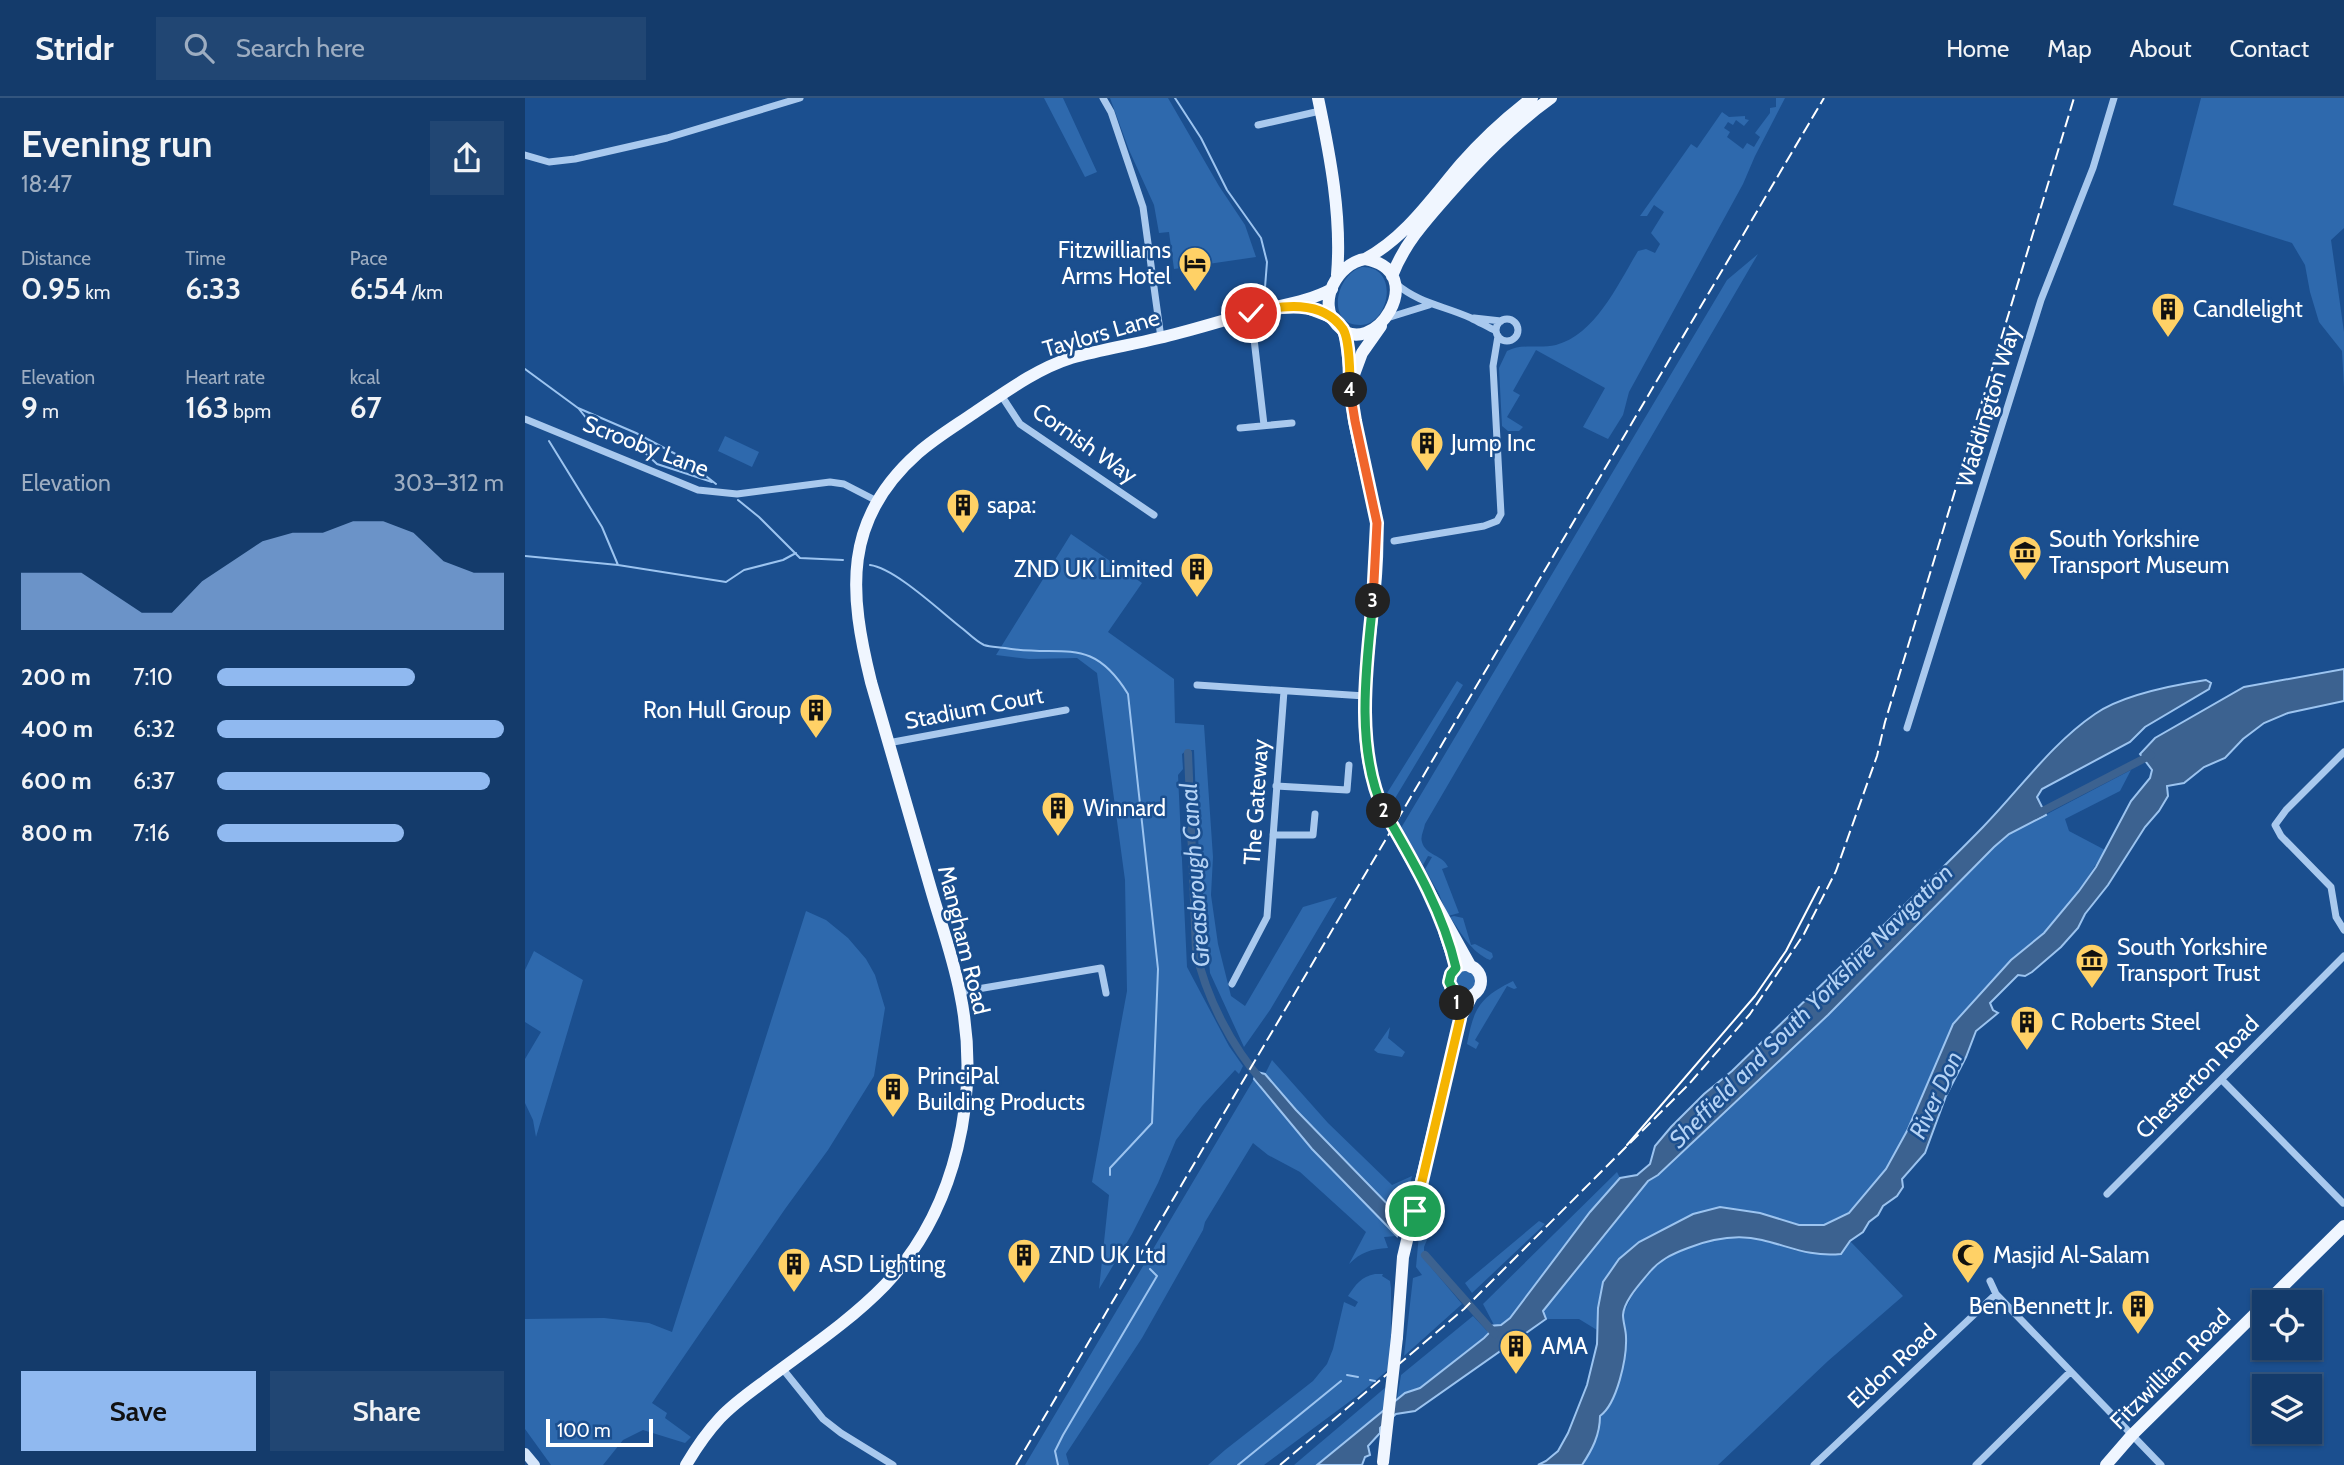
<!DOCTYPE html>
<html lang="en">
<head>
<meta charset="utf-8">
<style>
  :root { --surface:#143b6b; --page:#214673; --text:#f1f3f6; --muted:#9dadc1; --line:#33557e; --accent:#90b9f0 }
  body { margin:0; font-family:Cabin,sans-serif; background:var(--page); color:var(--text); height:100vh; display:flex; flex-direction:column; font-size:26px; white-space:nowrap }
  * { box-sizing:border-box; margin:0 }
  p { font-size:23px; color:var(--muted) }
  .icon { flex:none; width:38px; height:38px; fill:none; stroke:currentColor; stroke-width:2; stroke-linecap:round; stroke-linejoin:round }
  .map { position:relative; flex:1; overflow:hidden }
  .drawer { display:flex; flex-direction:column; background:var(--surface); width:525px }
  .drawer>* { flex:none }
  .tools { position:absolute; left:1727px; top:1192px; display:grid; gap:14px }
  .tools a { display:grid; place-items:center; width:70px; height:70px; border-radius:0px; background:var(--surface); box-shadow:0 2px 5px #0004,0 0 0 2px var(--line); font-size:35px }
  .scale { position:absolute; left:21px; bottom:18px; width:107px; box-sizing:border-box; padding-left:7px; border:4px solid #fff; border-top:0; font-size:19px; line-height:24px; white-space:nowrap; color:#fff; -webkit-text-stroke:5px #1b4f8f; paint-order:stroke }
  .pin { position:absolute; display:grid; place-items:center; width:60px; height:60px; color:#fff; margin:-30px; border:4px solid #fff; border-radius:50%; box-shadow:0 2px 7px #0007 }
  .km { position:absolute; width:35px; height:35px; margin:-18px; border-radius:50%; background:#222; color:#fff; font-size:19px; line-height:35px; text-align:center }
  .round { display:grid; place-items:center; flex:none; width:74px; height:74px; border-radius:0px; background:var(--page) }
  .headline { display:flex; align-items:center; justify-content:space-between; height:119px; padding:0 21px }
  h1 { font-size:38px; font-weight:600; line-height:52px }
  .stats { display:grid; grid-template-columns:repeat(3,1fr); gap:10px; height:119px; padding:7px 21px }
  .stats div { display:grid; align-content:center }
  .stats b { font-size:30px; font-weight:600 }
  .stats small { font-size:19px; font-weight:400 }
  .stats p { font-size:19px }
  .chart { height:196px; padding:14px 21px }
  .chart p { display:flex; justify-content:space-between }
  .chart svg { width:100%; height:126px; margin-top:7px; fill:var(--accent); opacity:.7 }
  .action { display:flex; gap:14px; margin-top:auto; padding:14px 21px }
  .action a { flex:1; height:80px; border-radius:0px; background:var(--accent); color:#111; font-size:28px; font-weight:600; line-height:80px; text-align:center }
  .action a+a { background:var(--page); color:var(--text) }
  ul { padding:0 21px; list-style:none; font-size:23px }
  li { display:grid; grid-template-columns:112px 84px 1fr; align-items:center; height:52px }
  li i { height:18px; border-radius:9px; background:var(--accent) }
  header { display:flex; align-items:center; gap:42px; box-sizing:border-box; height:98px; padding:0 35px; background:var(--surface); border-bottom:2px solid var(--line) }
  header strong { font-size:33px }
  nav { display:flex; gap:38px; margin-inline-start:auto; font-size:24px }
  .search { width:490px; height:63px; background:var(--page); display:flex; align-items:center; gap:18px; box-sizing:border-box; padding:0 24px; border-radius:0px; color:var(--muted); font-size:26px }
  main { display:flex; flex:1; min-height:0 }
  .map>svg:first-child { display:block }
  .green { fill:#2e69ad }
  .water { fill:#3c6290; stroke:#9cc4f0; stroke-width:2 }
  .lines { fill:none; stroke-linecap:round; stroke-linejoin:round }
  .stream { stroke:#9cc4f0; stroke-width:2 }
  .canal { stroke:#3c6290; stroke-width:8 }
  .street { stroke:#a9c9ee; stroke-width:7 }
  .secondary { stroke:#d6e6fa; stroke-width:10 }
  .primary { stroke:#f0f6ff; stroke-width:12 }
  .tram { stroke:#fff; stroke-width:2 }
  .rail { stroke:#fff; stroke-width:2; stroke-dasharray:12 5; stroke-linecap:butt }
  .primary-bridge { stroke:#f0f6ff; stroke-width:12 }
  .split-1-casing { stroke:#fff; stroke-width:14 }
  .split-2-casing { stroke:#fff; stroke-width:14 }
  .split-3-casing { stroke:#fff; stroke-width:14 }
  .split-4-casing { stroke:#fff; stroke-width:14 }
  .split-5-casing { stroke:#fff; stroke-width:14 }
  .split-1 { stroke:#f5b400; stroke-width:9 }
  .split-2 { stroke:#22a559; stroke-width:9 }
  .split-3 { stroke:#22a559; stroke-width:9 }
  .split-4 { stroke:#f0652b; stroke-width:9 }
  .split-5 { stroke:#f5b400; stroke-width:9 }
  .labels { text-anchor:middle; stroke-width:5; stroke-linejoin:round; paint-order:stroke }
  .poi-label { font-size:23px; fill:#fff; stroke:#1b4f8f; text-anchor:start }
  .street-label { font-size:23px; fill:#fff; stroke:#1b4f8f }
  .water-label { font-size:24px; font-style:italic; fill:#b5d3f5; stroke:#1b4f8f }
</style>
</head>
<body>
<header>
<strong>Stridr</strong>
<div class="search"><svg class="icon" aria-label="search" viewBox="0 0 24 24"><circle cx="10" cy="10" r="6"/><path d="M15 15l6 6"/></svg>Search here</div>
<nav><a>Home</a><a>Map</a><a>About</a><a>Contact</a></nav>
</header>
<main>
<section class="drawer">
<div class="headline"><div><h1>Evening run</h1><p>18:47</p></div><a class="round"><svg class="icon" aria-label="share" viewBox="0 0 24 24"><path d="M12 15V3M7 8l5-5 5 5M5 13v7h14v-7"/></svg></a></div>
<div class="stats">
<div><p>Distance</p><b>0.95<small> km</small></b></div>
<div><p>Time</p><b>6:33</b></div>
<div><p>Pace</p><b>6:54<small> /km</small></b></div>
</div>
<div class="stats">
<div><p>Elevation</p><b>9<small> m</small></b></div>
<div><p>Heart rate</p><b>163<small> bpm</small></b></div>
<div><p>kcal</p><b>67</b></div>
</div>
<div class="chart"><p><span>Elevation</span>303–312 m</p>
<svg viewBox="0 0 160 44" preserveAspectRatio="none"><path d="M0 44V24L10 24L20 24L30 31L40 38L50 38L60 27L70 20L80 13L90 10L100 10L110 6L120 6L130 10L140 20L150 24L160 24V44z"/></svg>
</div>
<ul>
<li><b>200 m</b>7:10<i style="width:69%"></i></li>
<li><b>400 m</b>6:32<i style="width:100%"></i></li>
<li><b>600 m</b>6:37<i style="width:95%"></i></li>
<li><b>800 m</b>7:16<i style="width:65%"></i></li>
</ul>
<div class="action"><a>Save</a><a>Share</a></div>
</section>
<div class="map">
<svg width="1819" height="1367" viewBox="0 0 1819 1367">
  <rect width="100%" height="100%" fill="#1b4f8f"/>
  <path class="green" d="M519 0H538L572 74 560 79Z
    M585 0H643L694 88 720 127 731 159 649 171 644 134 634 135 629 107 604 52Z
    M1251 0H1260L1230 58 1218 86 1104 294 1098 317 1083 341 1058 329 1080 290 1011 252 988 293 995 297 982 319 998 329 994 333H983L977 328 974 270 982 253C998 245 1014 251 1031 247 1071 236 1093 186 1113 153L1121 151 1130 155 1135 146 1126 135 1139 114 1129 107 1122 118H1115L1166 46 1172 50 1197 14 1204 19 1220 18V21L1224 22 1219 28 1211 22 1208 27 1203 24 1199 30 1205 34 1202 39 1218 51 1222 45 1229 49 1235 39 1230 35 1245 15V10L1251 9Z
    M1676 0H1819V130L1806 142 1819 234V290L1817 253 1794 224 1785 194 1780 167 1767 145 1648 107Z
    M1233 156 900 726C899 732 895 739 897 744 900 757 918 757 923 769L917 771 934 815 923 818 914 796 900 771 907 759 903 758 898 767 876 730 1202 182Z
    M837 169C876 168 864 228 835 227 800 227 811 176 837 169Z
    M200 338 234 354 227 369 193 353Z
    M546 436 617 485 583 534 649 581 650 625 679 627 688 759 686 797 693 846 706 898 720 908 778 809 812 799 745 912 719 949 685 875 672 729 669 652H662L657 656 658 671 653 677 662 869 704 948 718 968 714 976 710 972 677 1008 651 1042 633 1085 607 1136 574 1191 584 1097 567 1084 602 893 600 782 572 575 552 560 504 561 471 557Z
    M932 583 938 587 863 712 859 700Z
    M1606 672 1595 693 1540 721 1544 733 1580 752 1554 793 1519 835 1486 862 1428 926 1383 1031 1361 1071 1324 1115 1299 1127H1274L1235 1115 1195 1109 1168 1116 1141 1131 1073 1210 1072 1232 1054 1221H1021L1017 1213 1123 1083 1133 1077 1303 917 1469 749 1484 736Z
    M281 813 301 822 323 840 341 861 350 877 360 910 349 978 303 1052 260 1111 127 1305 142 1315 140 1320 166 1339 160 1345 118 1332 98 1342 78 1367H26L0 1331V1221L79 1220 124 1225 147 1234Z
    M929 818 938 820 946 847 950 846 967 855 968 859 965 862C946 854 937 836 925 819Z
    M9 853 58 882 11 1039 8 1022 0 1005V961L16 934 0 924V872Z
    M930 883a10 10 0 1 1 20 0a10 10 0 1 1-20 0Z
    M988 883 992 890 989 891 982 888 950 942 954 945 951 951 942 946C949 910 954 900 988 883Z
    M865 929 863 940 880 954 877 959 853 955 849 952Z
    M747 962 803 1025 867 1087 887 1078 877 1121 771 1012 740 976Z
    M729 981 787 1051 872 1138 859 1139 863 1150C846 1151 836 1154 824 1166L841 1134 775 1074 743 1057 728 1045 680 1124 678 1132 617 1240 541 1356 544 1367H500Z
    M1092 1074 1095 1080 1065 1114 985 1220 976 1227H969L958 1206Z
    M1014 1123 1020 1126 947 1195 940 1185Z
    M894 1136 902 1142 899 1149V1161L937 1206 879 1258 888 1180 897 1177 891 1169Z
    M1203 1140 1234 1141 1272 1153 1316 1156 1325 1143 1378 1198 1303 1263 1193 1367H1057L1066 1353 1075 1318 1081 1314 1091 1293 1101 1241 1098 1216 1107 1198 1125 1173 1141 1159 1182 1143Z
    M850 1176H858L857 1178 865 1183 866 1190V1245L863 1272 832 1298 739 1367H683L700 1352 788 1283 802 1266 808 1251 819 1204 830 1209 833 1204 823 1198C831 1186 836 1179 850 1176Z
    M948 1218 964 1235 959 1240 895 1290 880 1295 872 1301 876 1277Z
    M861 1289 858 1313 792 1367H769Z"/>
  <path class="water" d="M1819 571V603L1763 615 1739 625 1718 641 1700 660 1679 669 1659 685 1642 688 1643 698 1634 713 1620 729 1583 787 1560 816 1553 830 1536 849 1507 874 1500 878 1493 877 1465 905 1468 912 1473 915 1451 933 1441 959 1421 998 1400 1055 1377 1081 1378 1089 1372 1098 1358 1108 1353 1117 1344 1124 1338 1134 1325 1143 1316 1156C1285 1159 1266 1149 1237 1142 1212 1136 1186 1141 1163 1150 1147 1156 1134 1162 1123 1176 1114 1187 1099 1203 1098 1217 1098 1224 1101 1232 1101 1239 1102 1260 1092 1306 1075 1318 1075 1337 1067 1352 1057 1367H1013L1021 1363 1033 1353 1043 1335 1062 1287 1072 1246 1073 1210 1078 1184 1094 1161 1114 1144 1168 1116 1195 1109 1235 1115 1274 1127H1299L1324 1115 1361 1071 1383 1031 1428 926 1486 862 1519 835 1554 793 1571 769 1606 703 1625 680 1627 672 1615 656 1630 640 1719 589Z
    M1681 582 1686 585 1684 591 1620 629 1605 644 1517 691 1512 699 1521 717 1484 736 1469 749 1303 917 1133 1077 1123 1083 1018 1213 1021 1221 890 1313 871 1316 855 1330V1335L843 1348 845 1357 840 1359 837 1367H792L880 1295 895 1290 959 1240 964 1235 963 1228 976 1227 985 1220 1065 1114 1095 1080 1112 1077 1125 1066 1130 1048 1146 1029 1179 996 1207 973C1290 892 1377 812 1458 729 1495 691 1526 646 1570 616 1597 597 1649 587 1681 582Z
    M732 974 740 976 771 1012 877 1121 872 1138 787 1051 729 981Z"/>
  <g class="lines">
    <path class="stream" d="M650 0 676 40 702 92 736 140 742 164 739 202
      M0 271 53 310 111 335 158 360 191 386
      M54 311 73 335 118 353 132 366 187 384
      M24 343 77 429 93 467
      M213 402 234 419 275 460 318 462
      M0 458 93 467 201 484 219 472 258 462 271 455
      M345 467C370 470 416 514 438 531 444 536 452 544 459 547 465 549 474 549 480 550 538 560 566 536 603 596L633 871 627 1025 585 1070V1077
      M822 1277 833 1279
      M845 1282 850 1283
      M533 1367 530 1353 538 1337 632 1178 625 1171
      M713 1367 816 1283"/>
    <path class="canal" d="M663 655 671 853C681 899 706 948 738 984
      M1510 717 1626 657
      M900 1157 970 1236"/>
    <path class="street" d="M578 0 586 14 618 109 636 240
      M733 27 795 13
      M0 57 24 64 50 61 142 40 275 0
      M870 185C895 206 917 207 946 220 954 224 963 229 971 233
      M726 215 739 327
      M862 220 904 207
      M949 220 976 223
      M971 232a11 11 0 1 1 22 0a11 11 0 1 1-22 0Z
      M476 297 495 326 629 417
      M0 321 173 392 212 396 305 384 319 386 352 403
      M715 330 767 325
      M869 443 959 428 972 423 976 416 968 268 973 238
      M672 587 840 598
      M1382 630 1516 202 1568 70 1589 0
      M363 645 541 612
      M1819 654 1761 712 1750 727 1756 738 1806 789 1811 819 1819 832
      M751 688 822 692 824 667
      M748 737H788L790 716
      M707 886 742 819 759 593
      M435 894 576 870 581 895
      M1697 982 1818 1105
      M1582 1096 1819 858
      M1465 1183 1471 1196 1636 1367
      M257 1270 298 1321 316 1335 368 1367
      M1289 1367 1471 1196
      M1451 1367 1545 1274"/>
    <path class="secondary" d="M0 1355 10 1367"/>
    <path class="primary" d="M793 0C805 57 817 119 812 177
      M840 161C880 140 907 100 936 66 957 42 982 19 1007 0
      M840 161C908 173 847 266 812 227 791 204 813 165 840 161Z
      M867 178C879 146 901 122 923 97 955 61 987 28 1026 0
      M767 208 782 210 808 220
      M818 231C826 260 824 292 829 322 833 344 839 367 844 390 847 402 851 414 852 426 857 518 817 626 859 713L946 869
      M827 282 837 255 856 228
      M919 833 931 870
      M924 883a16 16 0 1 1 32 0a16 16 0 1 1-32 0Z
      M1742 1204 1819 1128
      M872 1239 878 1159 935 921 947 898
      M161 1367C171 1350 182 1334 195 1320 208 1306 225 1294 240 1283 281 1252 324 1224 360 1187 432 1111 456 996 435 895 428 859 415 823 405 788 386 720 365 652 346 584 324 495 317 422 393 355 410 340 430 328 449 315 479 295 511 271 546 260 575 252 605 247 634 240 665 233 695 223 726 215 754 207 781 205 807 191
      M1581 1367 1607 1337 1740 1206"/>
    <path class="tram" d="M1102 1047 1230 898 1261 853 1294 789"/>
    <path class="rail" d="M491 1367 1299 0
      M755 1367 939 1211 1164 986 1225 916 1279 836 1311 773 1352 658 1360 624 1549 0"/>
    <path class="primary-bridge" d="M858 1364 872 1239"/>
  </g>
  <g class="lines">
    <defs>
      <path id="split-1" d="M890 1113 935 921 932 905"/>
      <path id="split-2" d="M859 713C888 763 918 813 931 870L926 876 924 884 931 897 932 905"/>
      <path id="split-3" d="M848 503C841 568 830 652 859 713"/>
      <path id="split-4" d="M825 292 830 323 852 425 848 503"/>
      <path id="split-5" d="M726 215C756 207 797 201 818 231 825 242 825 279 825 292"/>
    </defs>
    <use href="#split-1" class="split-1-casing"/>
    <use href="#split-2" class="split-2-casing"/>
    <use href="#split-3" class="split-3-casing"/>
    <use href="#split-4" class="split-4-casing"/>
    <use href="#split-5" class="split-5-casing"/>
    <use href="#split-1" class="split-1"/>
    <use href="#split-2" class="split-2"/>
    <use href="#split-3" class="split-3"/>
    <use href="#split-4" class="split-4"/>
    <use href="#split-5" class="split-5"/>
  </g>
  <defs>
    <symbol id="hotel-pin" viewBox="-11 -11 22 30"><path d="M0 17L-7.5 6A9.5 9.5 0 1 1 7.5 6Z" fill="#ffd166" stroke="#1b4f8f"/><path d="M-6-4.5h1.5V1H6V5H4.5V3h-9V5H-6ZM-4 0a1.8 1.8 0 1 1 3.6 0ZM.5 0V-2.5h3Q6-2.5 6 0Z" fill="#111"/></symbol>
    <symbol id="building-pin" viewBox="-11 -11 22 30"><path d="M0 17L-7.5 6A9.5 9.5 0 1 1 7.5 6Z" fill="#ffd166" stroke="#1b4f8f"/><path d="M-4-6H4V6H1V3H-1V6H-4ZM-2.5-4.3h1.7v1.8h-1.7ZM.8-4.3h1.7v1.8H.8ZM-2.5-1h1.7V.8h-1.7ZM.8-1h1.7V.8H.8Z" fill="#111"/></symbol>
    <symbol id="museum-pin" viewBox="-11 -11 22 30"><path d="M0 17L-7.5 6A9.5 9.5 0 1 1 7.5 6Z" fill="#ffd166" stroke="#1b4f8f"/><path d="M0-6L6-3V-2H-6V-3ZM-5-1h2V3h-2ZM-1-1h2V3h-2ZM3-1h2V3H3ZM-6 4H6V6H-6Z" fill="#111"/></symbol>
    <symbol id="mosque-pin" viewBox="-11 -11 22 30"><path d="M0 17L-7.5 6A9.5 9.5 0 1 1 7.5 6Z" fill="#ffd166" stroke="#1b4f8f"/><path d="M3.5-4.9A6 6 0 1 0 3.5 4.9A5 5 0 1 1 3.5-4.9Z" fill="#111"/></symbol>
  </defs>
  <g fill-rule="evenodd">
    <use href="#hotel-pin" x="651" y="146" width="38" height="52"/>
    <use href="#building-pin" x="1624" y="192" width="38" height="52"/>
    <use href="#building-pin" x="883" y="326" width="38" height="52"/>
    <use href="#building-pin" x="419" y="388" width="38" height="52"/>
    <use href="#museum-pin" x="1481" y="435" width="38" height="52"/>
    <use href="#building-pin" x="653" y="452" width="38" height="52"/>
    <use href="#building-pin" x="272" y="593" width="38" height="52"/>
    <use href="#building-pin" x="514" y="691" width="38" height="52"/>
    <use href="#museum-pin" x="1548" y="843" width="38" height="52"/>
    <use href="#building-pin" x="1483" y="905" width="38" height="52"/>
    <use href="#building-pin" x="349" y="972" width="38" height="52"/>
    <use href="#building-pin" x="480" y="1138" width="38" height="52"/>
    <use href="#mosque-pin" x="1424" y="1138" width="38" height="52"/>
    <use href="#building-pin" x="250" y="1147" width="38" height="52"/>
    <use href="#building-pin" x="1594" y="1189" width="38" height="52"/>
    <use href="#building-pin" x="972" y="1229" width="38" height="52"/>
  </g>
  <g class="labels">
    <g class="poi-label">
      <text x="646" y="160" text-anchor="end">Fitzwilliams<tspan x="646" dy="26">Arms Hotel</tspan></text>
      <text x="1668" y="219">Candlelight</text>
      <text x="926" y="353">Jump Inc</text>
      <text x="462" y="415">sapa:</text>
      <text x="1524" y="449">South Yorkshire<tspan x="1524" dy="26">Transport Museum</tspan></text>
      <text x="648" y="479" text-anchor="end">ZND UK Limited</text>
      <text x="266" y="620" text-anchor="end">Ron Hull Group</text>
      <text x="558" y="718">Winnard</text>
      <text x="1592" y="857">South Yorkshire<tspan x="1592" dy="26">Transport Trust</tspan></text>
      <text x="1526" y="932">C Roberts Steel</text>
      <text x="392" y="986">PrinciPal<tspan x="392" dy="26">Building Products</tspan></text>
      <text x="524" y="1165">ZND UK Ltd</text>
      <text x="1468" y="1165">Masjid Al-Salam</text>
      <text x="294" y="1174">ASD Lighting</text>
      <text x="1588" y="1216" text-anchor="end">Ben Bennett Jr.</text>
      <text x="1016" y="1256">AMA</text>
    </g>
    <g class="street-label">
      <text transform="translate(576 235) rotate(-16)" y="8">Taylors Lane</text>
      <text transform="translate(1463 308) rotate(-73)" y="8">Waddington Way</text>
      <text transform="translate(560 345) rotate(35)" y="8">Cornish Way</text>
      <text transform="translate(121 348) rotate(21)" y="8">Scrooby Lane</text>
      <text transform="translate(449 610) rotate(-11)" y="8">Stadium Court</text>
      <text transform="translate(731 704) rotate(-86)" y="8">The Gateway</text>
      <text transform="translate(439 842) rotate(76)" y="8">Mangham Road</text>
      <text transform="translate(1672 979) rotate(-45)" y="8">Chesterton Road</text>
      <text transform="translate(1367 1268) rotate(-43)" y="8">Eldon Road</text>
      <text transform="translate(1645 1271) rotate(-45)" y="8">Fitzwilliam Road</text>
    </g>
    <g class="water-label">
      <text transform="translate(670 777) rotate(-94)" y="8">Greasbrough Canal</text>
      <text transform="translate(1286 908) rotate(-45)" y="8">Sheffield and South Yorkshire Navigation</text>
      <text transform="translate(1411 997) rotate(-65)" y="8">River Don</text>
    </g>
  </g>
</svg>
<div class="tools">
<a><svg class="icon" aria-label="locate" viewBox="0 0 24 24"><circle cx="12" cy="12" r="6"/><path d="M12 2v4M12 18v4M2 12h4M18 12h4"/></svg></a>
<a><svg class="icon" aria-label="layers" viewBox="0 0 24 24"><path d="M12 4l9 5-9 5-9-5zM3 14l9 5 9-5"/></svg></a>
</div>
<div class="scale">100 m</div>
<div class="pin" style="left:890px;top:1113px;background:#1e9e55"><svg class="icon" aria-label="arrive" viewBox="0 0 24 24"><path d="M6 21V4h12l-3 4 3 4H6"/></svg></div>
<div class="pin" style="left:726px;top:215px;background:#d93025"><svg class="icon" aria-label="check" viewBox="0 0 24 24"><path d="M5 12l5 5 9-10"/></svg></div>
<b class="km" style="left:932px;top:905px">1</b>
<b class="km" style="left:859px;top:713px">2</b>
<b class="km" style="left:848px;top:503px">3</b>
<b class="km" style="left:825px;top:292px">4</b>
</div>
</main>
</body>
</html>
